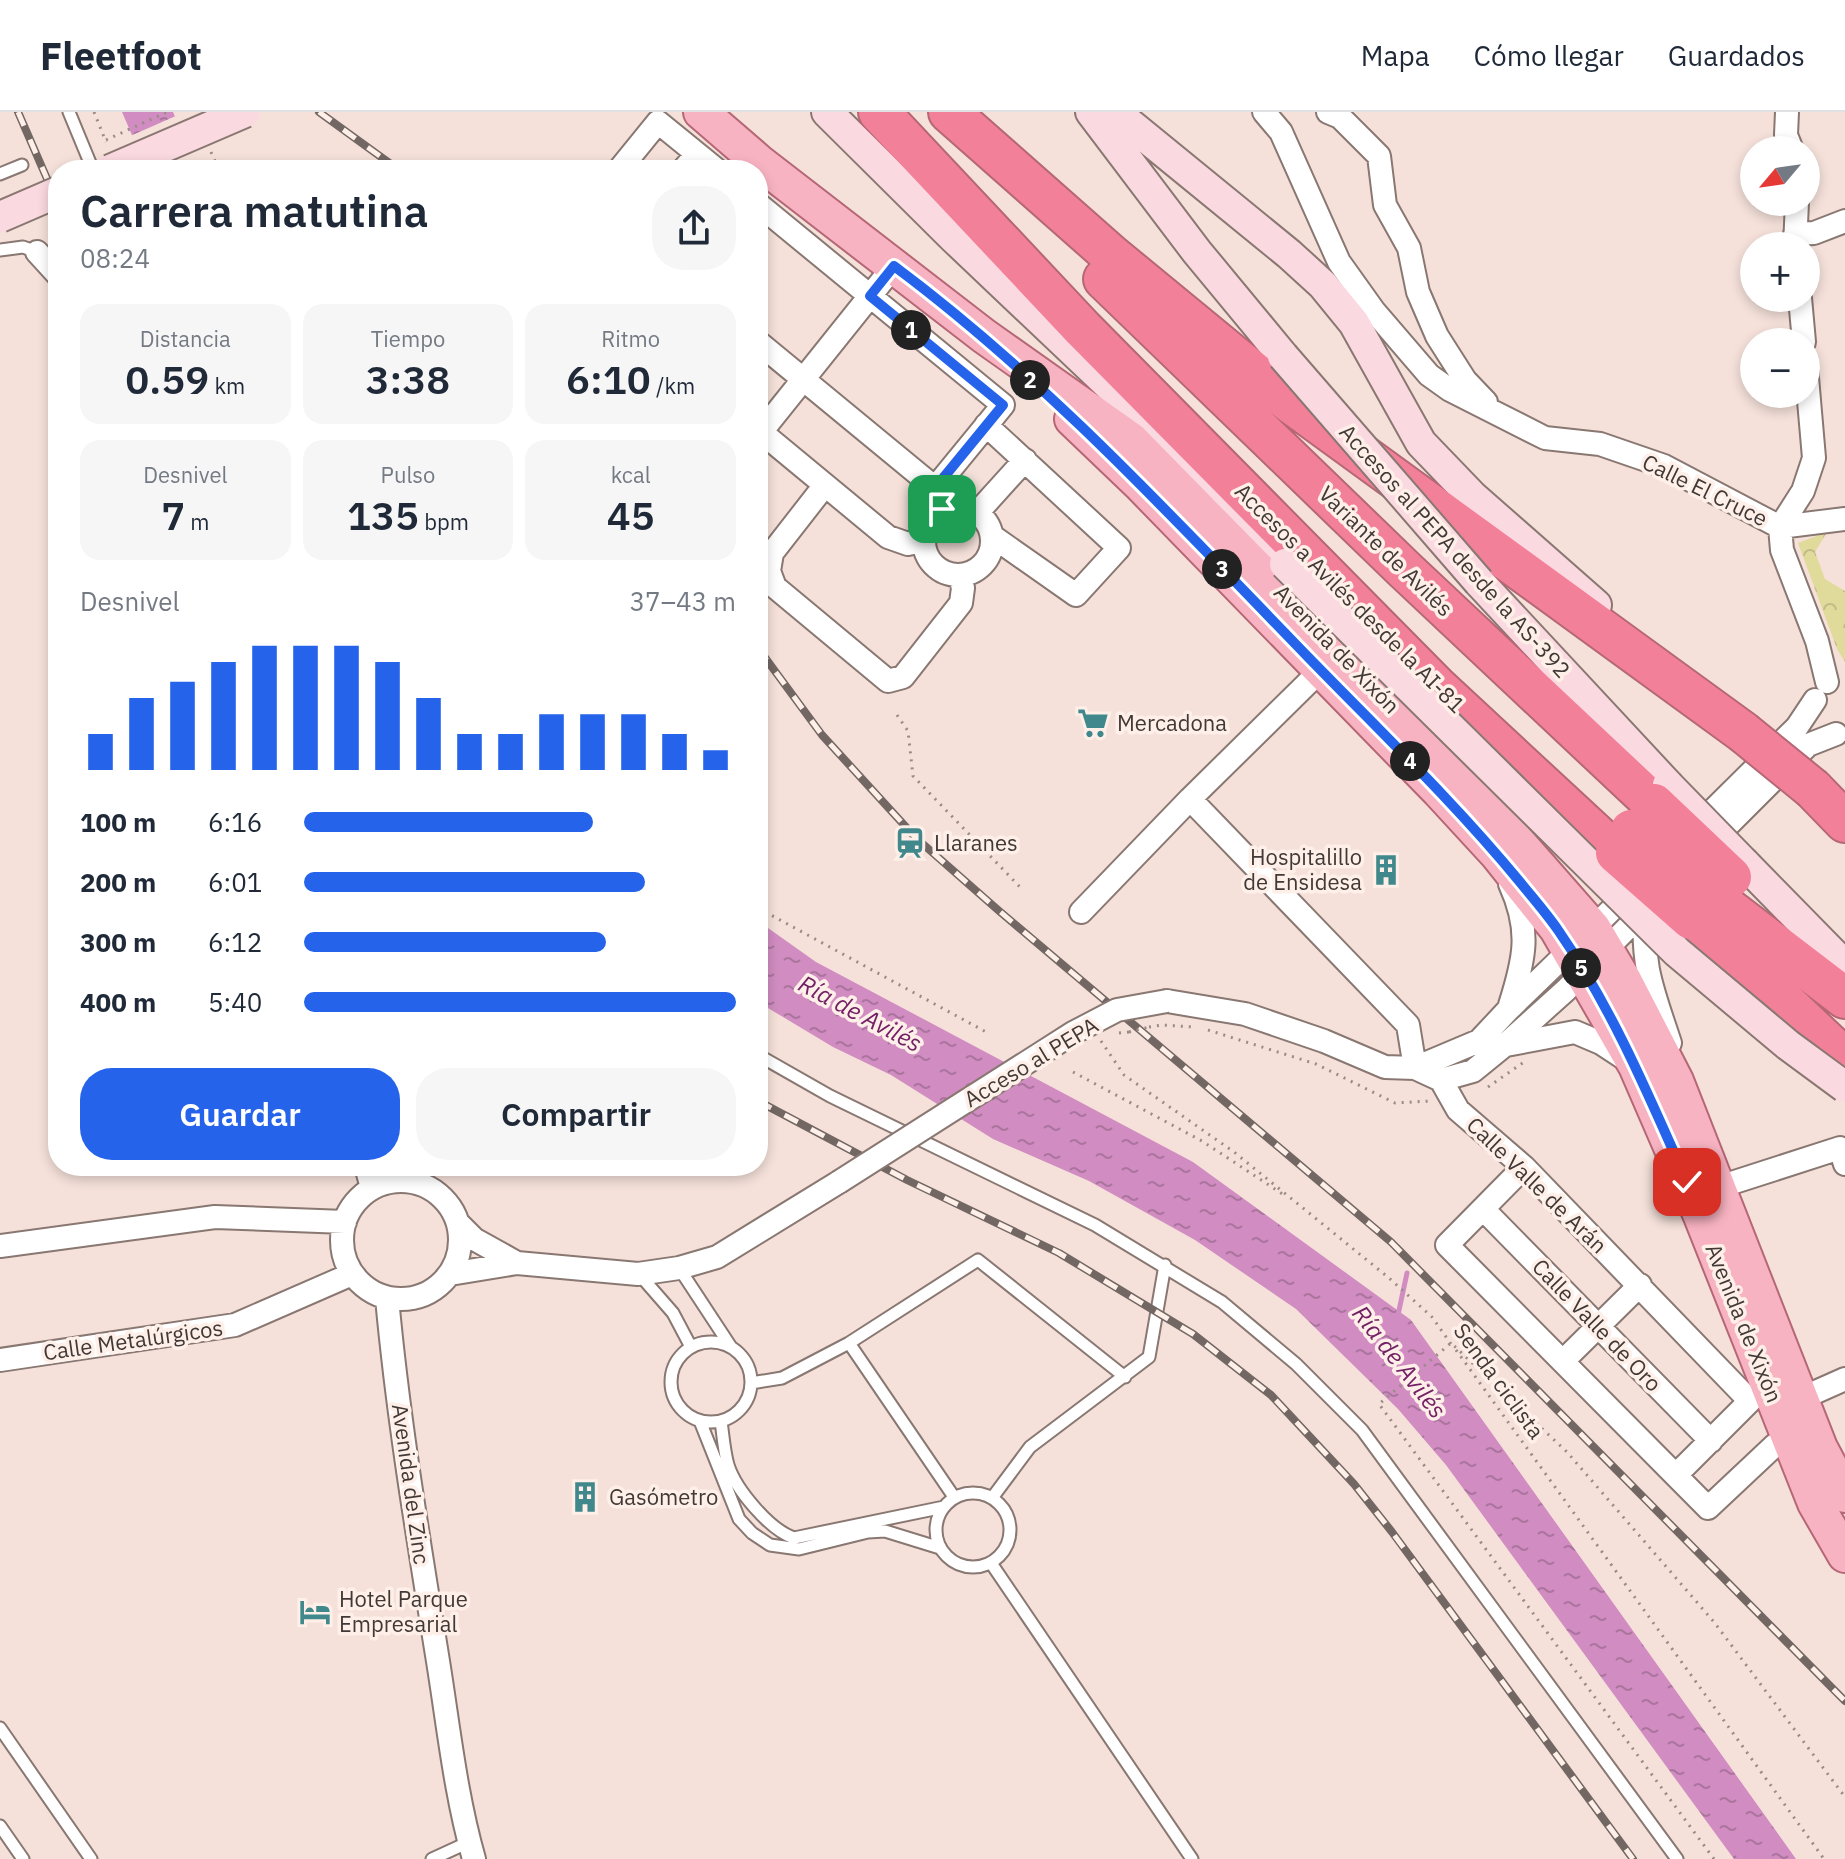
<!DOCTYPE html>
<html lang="es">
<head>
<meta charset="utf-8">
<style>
  :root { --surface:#fff; --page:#f6f6f7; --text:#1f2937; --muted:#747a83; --line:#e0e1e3; --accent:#2563eb }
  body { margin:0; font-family:"IBM Plex Sans",sans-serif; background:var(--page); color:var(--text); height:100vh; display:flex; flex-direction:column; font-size:30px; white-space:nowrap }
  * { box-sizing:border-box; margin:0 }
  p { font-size:26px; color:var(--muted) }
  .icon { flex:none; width:44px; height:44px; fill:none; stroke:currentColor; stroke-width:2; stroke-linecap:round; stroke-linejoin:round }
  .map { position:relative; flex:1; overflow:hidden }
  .details { position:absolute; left:48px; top:48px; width:720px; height:1016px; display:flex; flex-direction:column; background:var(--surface); border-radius:32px; box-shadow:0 4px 12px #0003 }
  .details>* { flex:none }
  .needle { width:52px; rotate:241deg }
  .tools { position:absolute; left:1740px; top:24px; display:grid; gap:16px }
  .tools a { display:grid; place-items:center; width:80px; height:80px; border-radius:50%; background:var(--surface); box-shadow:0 4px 12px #0003; font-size:40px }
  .pin { position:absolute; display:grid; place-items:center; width:68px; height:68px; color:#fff; margin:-34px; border-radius:16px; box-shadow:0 4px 12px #0006 }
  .km { position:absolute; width:40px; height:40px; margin:-20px; border-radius:50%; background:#222; color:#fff; font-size:22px; line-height:40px; text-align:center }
  .round { display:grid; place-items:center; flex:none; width:84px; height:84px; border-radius:32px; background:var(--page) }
  .headline { display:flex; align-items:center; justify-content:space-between; height:136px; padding:0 32px }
  h1 { font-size:44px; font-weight:600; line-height:60px }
  .stats { display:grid; grid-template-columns:repeat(3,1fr); gap:12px; height:136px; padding:8px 32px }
  .stats div { display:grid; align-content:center; border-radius:20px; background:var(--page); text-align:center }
  .stats b { font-size:40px; font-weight:600 }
  .stats small { font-size:22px; font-weight:400 }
  .stats p { font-size:22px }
  .chart { height:224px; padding:16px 32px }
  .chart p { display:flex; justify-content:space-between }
  .chart svg { width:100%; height:144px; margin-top:8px; stroke:var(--accent); stroke-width:6 }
  .button { display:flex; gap:16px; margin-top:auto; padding:16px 32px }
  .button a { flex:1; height:92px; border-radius:32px; background:var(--accent); color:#fff; font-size:32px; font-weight:600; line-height:92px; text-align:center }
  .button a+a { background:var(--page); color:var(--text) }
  ul { padding:0 32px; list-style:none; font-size:26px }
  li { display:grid; grid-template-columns:128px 96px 1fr; align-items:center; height:60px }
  li i { height:20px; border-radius:10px; background:var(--accent) }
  header { display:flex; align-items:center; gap:48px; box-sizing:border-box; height:112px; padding:0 40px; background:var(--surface); border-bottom:2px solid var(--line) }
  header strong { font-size:38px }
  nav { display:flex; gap:44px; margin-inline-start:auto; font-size:28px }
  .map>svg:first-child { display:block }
  .park { fill:url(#park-crowns) }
  .water { fill:url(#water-ripples) }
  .pier { fill:#f5e1da }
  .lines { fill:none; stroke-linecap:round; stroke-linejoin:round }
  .stream { stroke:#d18dc1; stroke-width:5 }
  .lane-casing { stroke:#897771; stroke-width:15 }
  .street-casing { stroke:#897771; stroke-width:26 }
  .secondary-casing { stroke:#897771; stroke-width:34 }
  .primary-casing { stroke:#b56776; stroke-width:38 }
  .highway-casing { stroke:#b56776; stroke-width:44 }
  .path { stroke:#998b86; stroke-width:3; stroke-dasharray:2 6; stroke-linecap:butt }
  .lane { stroke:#fff; stroke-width:11 }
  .street { stroke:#fff; stroke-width:22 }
  .secondary { stroke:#fbd9e0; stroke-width:30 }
  .primary { stroke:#f8b3c2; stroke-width:34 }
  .highway { stroke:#f38099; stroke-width:40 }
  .rail-casing { stroke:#726763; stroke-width:8 }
  .rail { stroke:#ffefe9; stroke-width:5; stroke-dasharray:15; stroke-linecap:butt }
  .street-bridge-casing { stroke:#897771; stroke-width:26; stroke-linecap:butt }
  .secondary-bridge-casing { stroke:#897771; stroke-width:34; stroke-linecap:butt }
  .highway-bridge-casing { stroke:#b56776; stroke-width:44; stroke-linecap:butt }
  .path-bridge { stroke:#998b86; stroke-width:3; stroke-dasharray:2 6; stroke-linecap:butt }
  .street-bridge { stroke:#fff; stroke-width:22 }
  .secondary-bridge { stroke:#fbd9e0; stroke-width:30 }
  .highway-bridge { stroke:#f38099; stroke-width:40 }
  .route-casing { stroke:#fff; stroke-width:16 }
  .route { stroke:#2563eb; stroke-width:10 }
  .labels { text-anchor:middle; stroke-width:7; stroke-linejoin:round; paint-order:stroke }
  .street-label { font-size:22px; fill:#413936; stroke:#ffefe9 }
  .poi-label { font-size:22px; fill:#413936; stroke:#ffefe9; text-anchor:start }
  .water-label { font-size:24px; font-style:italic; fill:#722164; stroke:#ffefe9 }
</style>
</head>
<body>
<header>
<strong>Fleetfoot</strong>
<nav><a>Mapa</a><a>Cómo llegar</a><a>Guardados</a></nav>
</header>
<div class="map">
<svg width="1845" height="1747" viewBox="0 0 1845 1747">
  <defs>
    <pattern id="park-crowns" width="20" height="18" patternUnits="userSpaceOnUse" patternTransform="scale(2)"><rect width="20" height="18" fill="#e0da9b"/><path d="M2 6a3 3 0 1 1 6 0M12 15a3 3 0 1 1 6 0" fill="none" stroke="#c1bc86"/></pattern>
    <pattern id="water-ripples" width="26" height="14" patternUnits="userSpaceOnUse" patternTransform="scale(2)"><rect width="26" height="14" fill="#d18dc1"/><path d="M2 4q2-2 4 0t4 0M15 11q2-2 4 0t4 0" fill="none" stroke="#ab749e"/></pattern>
  </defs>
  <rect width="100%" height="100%" fill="#f5e1da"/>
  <path class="park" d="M1827 420 1815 440 1825 467 1845 479V550L1837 537 1798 431Z"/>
  <path class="water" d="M122 0H173L198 58H147Z
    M758 809 816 850 1193 1050 1411 1208 1796 1747H1734L1446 1353 1398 1297 1296 1197 1195 1128 1089 1069 993 1027 891 963 833 935 758 890Z"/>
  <path class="pier" d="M178 3 200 51 184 58H142L128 25Z"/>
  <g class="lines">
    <path class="stream" d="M1398 1203 1407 1161"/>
    <defs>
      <path id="lane" d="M69 0 93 58
        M0 62 22 53
        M0 138 23 135 37 140
        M758 943 830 984 1095 1113 1222 1190 1296 1252 1362 1318 1677 1747
        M679 1156 731 1235
        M639 1162 673 1201 691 1235
        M671 1270a40 40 0 1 1 80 0a40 40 0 1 1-80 0Z
        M849 1231 954 1385
        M751 1271 782 1266 849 1231 978 1148 1125 1265
        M700 1309 739 1407 752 1421 770 1433 799 1437 868 1420 885 1419 940 1436
        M721 1309C723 1323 724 1339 728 1353 736 1378 770 1418 794 1426L944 1395
        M936 1418a37 37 0 1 1 74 0a37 37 0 1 1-74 0Z
        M992 1386 1030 1335 1149 1245 1165 1153
        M991 1451 1192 1747
        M0 1616 91 1747
        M0 1714 23 1747
        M432 1747 469 1730"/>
      <path id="street" d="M1264 0 1281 20 1339 150 1374 199 1429 263 1450 278 1545 326 1600 332 1664 354 1780 415 1782 438 1817 529 1827 570
        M1328 0 1340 5 1379 44 1385 93 1409 136 1418 180 1437 224 1465 268 1486 290
        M1787 0 1786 23 1792 38
        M619 58 658 10 717 58
        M683 58 697 42
        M758 92 1003 293 935 376
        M1795 122 1814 121 1845 109
        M1795 134 1797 90
        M37 140 58 163
        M894 154 761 320 888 425 908 432 923 429
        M1800 186 1804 230
        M758 230 957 394
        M986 313 1119 436 1076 483 992 424
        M825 373 772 441 769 459 775 475 888 569 903 565 961 491 963 476 960 464
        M924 429a34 34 0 1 1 68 0a34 34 0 1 1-68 0Z
        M977 401 1025 348
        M1780 415 1803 379 1814 346 1806 254
        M1780 415 1845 407
        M1190 687 1408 913 1415 956
        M1693 718 1797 615 1815 588
        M1707 734 1808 633 1836 622
        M1646 798C1640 851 1654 882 1670 931
        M1081 800 1190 687 1321 558
        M1167 889 1245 902 1324 929 1385 955 1415 956 1441 968 1473 959 1505 933 1566 878 1650 793
        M1510 893C1525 846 1531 818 1510 772
        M1506 933 1575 920 1601 931 1627 948
        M1415 956 1479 929 1508 898 1634 776
        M1441 968 1458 998 1524 1055 1750 1289 1676 1363
        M366 1054 372 1076
        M1524 1055 1447 1133 1708 1396 1775 1333
        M342 1128a59 59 0 1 1 118 0a59 59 0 1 1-118 0Z
        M1719 1075 1840 1036 1845 1052
        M1483 1097 1711 1329
        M458 1111 474 1127 517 1151
        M0 1134 215 1105 345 1110
        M450 1162 517 1151 638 1162 679 1156 717 1145 839 1070
        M387 1186C398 1306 418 1425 437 1543 448 1610 455 1681 474 1747
        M0 1248 235 1213 352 1162
        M1563 1249 1640 1173
        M1800 1287 1845 1267"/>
      <path id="secondary" d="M827 0 954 126 1168 329
        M1091 0 1197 140 1283 244
        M1115 0 1289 142 1323 173 1354 211 1421 331 1472 384 1596 493
        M1152 317 1285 452
        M1479 470 1668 673
        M1744 751 1845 854"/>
      <path id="primary" d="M701 0 760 51 984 224 1131 328 1452 655 1593 816 1625 870 1676 969 1820 1336 1845 1383
        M1072 307 1140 372 1439 679 1497 742 1557 817 1636 954 1701 1104 1815 1391 1845 1443"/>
      <path id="highway" d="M879 0 1083 217 1438 576 1616 741
        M949 0 1111 143 1291 291 1743 620
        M1104 167 1405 458 1654 692
        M1813 677 1845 710
        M1713 785 1845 886
        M1691 807 1788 893 1845 947"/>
    </defs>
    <use href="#lane" class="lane-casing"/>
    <use href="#street" class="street-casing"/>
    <use href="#secondary" class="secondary-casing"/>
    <use href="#primary" class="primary-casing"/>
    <use href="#highway" class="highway-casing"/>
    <path class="path" d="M94 0 106 30
      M106 28 167 0
      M211 40 219 58
      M897 603 908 619 913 664 1020 775
      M758 796 988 921
      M1149 915 1162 913 1193 915
      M1208 918 1316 952 1395 991 1430 989
      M1119 921 1129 920
      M1101 929 1124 963 1234 1040 1389 1166 1432 1205 1451 1232
      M1073 960 1202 1029 1284 1083
      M1488 975 1524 950
      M1456 1238 1824 1747
      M1714 1747 1379 1292 1451 1231 1567 1340 1714 1510 1845 1685"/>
    <use href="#lane" class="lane"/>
    <use href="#street" class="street"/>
    <use href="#secondary" class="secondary"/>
    <use href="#primary" class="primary"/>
    <use href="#highway" class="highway"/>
    <defs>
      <path id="rail" d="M18 0 58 92
        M319 0 399 58
        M758 536 822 623 916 726 998 798 1391 1130 1845 1589
        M758 989 907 1068 1059 1141 1193 1222 1271 1283 1354 1372 1392 1420 1633 1747"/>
    </defs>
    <use href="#rail" class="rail-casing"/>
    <use href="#rail" class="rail"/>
    <defs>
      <path id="street-bridge" d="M839 1070 1073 921 1117 898 1167 889"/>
      <path id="secondary-bridge" d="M110 58 245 0
        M0 105 58 80
        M1283 244 1479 470
        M1285 452 1677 840 1788 933 1845 975
        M1668 673 1744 751"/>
      <path id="highway-bridge" d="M1743 620 1813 677
        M1654 692 1731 765
        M1631 718 1713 785
        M1616 741 1691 807"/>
    </defs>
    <use href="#street-bridge" class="street-bridge-casing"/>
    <use href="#secondary-bridge" class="secondary-bridge-casing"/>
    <use href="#highway-bridge" class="highway-bridge-casing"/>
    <path class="path-bridge" d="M1129 920 1149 915"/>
    <use href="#street-bridge" class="street-bridge"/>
    <use href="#secondary-bridge" class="secondary-bridge"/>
    <use href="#highway-bridge" class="highway-bridge"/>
  </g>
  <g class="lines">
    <defs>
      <path id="route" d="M942 397 957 394 935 376 1003 293 870 184 894 154C1047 268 1177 410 1309 546 1381 620 1455 691 1520 770 1533 786 1547 802 1558 818 1612 896 1649 984 1687 1070"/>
    </defs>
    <use href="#route" class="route-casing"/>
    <use href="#route" class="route"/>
  </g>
  <defs>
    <symbol id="supermarket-bare" viewBox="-9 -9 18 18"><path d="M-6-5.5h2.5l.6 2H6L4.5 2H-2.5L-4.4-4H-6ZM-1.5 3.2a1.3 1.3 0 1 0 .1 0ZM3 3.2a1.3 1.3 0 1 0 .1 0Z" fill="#40888b" stroke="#ffefe9" stroke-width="2.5" paint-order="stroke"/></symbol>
    <symbol id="station-bare" viewBox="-9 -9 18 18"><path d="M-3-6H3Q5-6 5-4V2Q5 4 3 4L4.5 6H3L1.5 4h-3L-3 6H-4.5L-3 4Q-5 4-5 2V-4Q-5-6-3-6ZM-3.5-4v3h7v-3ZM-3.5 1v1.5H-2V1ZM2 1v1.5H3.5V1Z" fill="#40888b" stroke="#ffefe9" stroke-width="2.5" paint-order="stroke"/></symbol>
    <symbol id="building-bare" viewBox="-9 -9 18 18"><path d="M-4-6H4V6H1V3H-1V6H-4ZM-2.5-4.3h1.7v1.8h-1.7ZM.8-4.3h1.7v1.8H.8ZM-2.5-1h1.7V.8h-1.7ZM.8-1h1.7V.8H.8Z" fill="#40888b" stroke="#ffefe9" stroke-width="2.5" paint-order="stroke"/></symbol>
    <symbol id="hotel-bare" viewBox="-9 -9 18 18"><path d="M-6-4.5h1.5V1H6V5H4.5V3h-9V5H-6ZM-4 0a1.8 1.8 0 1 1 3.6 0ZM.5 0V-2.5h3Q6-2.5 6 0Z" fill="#40888b" stroke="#ffefe9" stroke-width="2.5" paint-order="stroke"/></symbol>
  </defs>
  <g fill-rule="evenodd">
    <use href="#supermarket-bare" x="1071" y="589" width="44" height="44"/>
    <use href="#station-bare" x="888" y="709" width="44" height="44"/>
    <use href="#building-bare" x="1364" y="736" width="44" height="44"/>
    <use href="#building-bare" x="563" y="1363" width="44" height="44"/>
    <use href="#hotel-bare" x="293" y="1478" width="44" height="44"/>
  </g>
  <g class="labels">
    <g class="street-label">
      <text transform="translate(1705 378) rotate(26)" y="8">Calle El Cruce</text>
      <text transform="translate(1386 439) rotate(44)" y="8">Variante de Avilés</text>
      <text transform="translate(1455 439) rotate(48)" y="8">Accesos al PEPA desde la AS-392</text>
      <text transform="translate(1350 486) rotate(45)" y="8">Accesos a Avilés desde la AI-81</text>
      <text transform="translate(1337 537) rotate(46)" y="8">Avenida de Xixón</text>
      <text transform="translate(1031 950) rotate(-31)" y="8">Acceso al PEPA</text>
      <text transform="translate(1537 1073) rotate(44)" y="8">Calle Valle de Arán</text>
      <text transform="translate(1744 1211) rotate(68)" y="8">Avenida de Xixón</text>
      <text transform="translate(1597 1213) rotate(46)" y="8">Calle Valle de Oro</text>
      <text transform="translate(133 1228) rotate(-8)" y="8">Calle Metalúrgicos</text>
      <text transform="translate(1499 1269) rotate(54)" y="8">Senda ciclista</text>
      <text transform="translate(411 1372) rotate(82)" y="8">Avenida del Zinc</text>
    </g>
    <g class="poi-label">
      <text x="1117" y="619">Mercadona</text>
      <text x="934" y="739">Llaranes</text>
      <text x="1362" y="753" text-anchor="end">Hospitalillo<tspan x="1362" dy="25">de Ensidesa</tspan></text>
      <text x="609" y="1393">Gasómetro</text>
      <text x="339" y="1495">Hotel Parque<tspan x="339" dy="25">Empresarial</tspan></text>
    </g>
    <g class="water-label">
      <text transform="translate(860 902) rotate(28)" y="8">Ría de Avilés</text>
      <text transform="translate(1399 1250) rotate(52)" y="8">Ría de Avilés</text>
    </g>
  </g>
</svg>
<div class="tools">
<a><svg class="needle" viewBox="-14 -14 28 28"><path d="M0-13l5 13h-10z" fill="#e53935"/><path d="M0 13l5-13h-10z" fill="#747a83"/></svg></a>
<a>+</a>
<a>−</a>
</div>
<div class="pin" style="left:942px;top:397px;background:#1e9e55"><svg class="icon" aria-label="arrive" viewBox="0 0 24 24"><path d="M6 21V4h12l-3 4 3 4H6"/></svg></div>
<div class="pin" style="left:1687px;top:1070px;background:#d93025"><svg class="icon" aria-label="check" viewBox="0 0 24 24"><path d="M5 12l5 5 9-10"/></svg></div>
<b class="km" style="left:911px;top:218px">1</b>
<b class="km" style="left:1030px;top:268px">2</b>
<b class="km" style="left:1222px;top:457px">3</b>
<b class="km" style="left:1410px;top:649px">4</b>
<b class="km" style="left:1581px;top:856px">5</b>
<section class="details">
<div class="headline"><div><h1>Carrera matutina</h1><p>08:24</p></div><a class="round"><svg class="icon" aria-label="share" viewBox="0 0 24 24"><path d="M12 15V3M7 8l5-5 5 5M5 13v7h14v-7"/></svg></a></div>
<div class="stats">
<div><p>Distancia</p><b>0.59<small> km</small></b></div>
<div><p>Tiempo</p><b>3:38</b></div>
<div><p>Ritmo</p><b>6:10<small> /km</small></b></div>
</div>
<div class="stats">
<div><p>Desnivel</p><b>7<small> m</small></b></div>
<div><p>Pulso</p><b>135<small> bpm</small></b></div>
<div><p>kcal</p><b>45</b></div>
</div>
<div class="chart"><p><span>Desnivel</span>37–43 m</p>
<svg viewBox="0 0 160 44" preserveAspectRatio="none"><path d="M5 44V33M15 44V22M25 44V17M35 44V11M45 44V6M55 44V6M65 44V6M75 44V11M85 44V22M95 44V33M105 44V33M115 44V27M125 44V27M135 44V27M145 44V33M155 44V38"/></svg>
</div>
<ul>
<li><b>100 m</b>6:16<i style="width:67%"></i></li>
<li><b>200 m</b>6:01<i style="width:79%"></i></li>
<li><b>300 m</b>6:12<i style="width:70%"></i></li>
<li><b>400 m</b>5:40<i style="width:100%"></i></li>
</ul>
<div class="button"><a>Guardar</a><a>Compartir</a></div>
</section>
</div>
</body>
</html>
